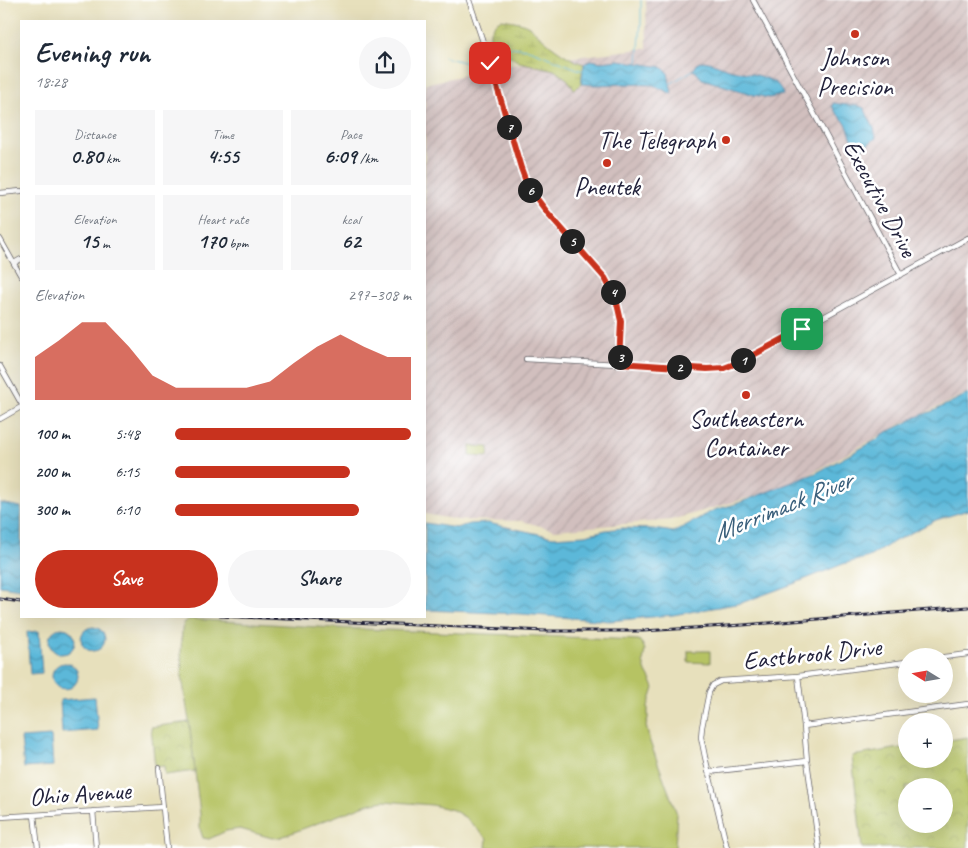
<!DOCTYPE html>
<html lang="en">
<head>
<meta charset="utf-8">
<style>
  :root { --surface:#fff; --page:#f6f6f7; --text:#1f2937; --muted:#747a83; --accent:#c8321e }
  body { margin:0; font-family:Caveat,sans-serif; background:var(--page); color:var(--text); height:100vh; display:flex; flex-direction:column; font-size:19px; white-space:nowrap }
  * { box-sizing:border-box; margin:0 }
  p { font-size:16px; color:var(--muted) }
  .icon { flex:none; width:28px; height:28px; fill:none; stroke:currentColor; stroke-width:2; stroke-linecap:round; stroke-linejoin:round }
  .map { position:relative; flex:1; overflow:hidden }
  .sheet { position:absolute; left:20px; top:20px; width:406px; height:598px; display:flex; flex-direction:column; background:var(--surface); border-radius:0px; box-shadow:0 5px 20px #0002 }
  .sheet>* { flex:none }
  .needle { width:32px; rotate:281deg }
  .tools { position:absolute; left:898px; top:648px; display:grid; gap:10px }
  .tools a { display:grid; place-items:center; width:55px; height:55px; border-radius:50%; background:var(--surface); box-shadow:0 5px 20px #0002; font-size:25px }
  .pin { position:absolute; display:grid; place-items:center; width:42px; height:42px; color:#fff; margin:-21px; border-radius:10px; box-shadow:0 2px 8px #0006 }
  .km { position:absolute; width:25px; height:25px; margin:-12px; border-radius:50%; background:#222; color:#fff; font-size:14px; line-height:25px; text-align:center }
  .round { display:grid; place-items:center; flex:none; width:52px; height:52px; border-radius:26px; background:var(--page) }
  .overview { display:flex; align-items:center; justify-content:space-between; height:85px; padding:0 15px }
  h1 { font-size:28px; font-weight:700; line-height:38px }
  .metrics { display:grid; grid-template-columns:repeat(3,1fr); gap:8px; height:85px; padding:5px 15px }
  .metrics div { display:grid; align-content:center; border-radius:0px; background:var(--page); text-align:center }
  .metrics b { font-size:21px; font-weight:700 }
  .metrics small { font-size:14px; font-weight:400 }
  .metrics p { font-size:14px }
  .chart { height:140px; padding:10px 15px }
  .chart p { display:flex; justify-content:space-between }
  .chart svg { width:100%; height:90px; margin-top:5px; fill:var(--accent); opacity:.7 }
  .button { display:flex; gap:10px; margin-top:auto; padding:10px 15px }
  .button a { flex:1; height:58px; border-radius:30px; background:var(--accent); color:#fff; font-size:20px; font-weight:700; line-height:58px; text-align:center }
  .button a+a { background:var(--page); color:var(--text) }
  ul { padding:0 15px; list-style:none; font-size:16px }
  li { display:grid; grid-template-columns:80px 60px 1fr; align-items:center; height:38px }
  li i { height:12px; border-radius:6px; background:var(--accent) }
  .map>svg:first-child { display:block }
  .industrial { fill:url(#industrial-furrows) }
  .grass { fill:#b6c364; stroke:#6c7250 }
  .wetland { fill:url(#wetland-marsh); stroke:#6c7250 }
  .park { fill:url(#park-crowns); stroke:#6c7250; fill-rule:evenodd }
  .water { fill:url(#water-waves); stroke:#3e6d8a }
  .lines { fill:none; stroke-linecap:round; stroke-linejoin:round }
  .stream { stroke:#5bb8d9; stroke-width:1 }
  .minor-casing { stroke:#676468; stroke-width:6 }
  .minor { stroke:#fff; stroke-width:4.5 }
  .rail-casing { stroke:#22223b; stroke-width:3 }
  .rail { stroke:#fff; stroke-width:1; stroke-dasharray:4; stroke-linecap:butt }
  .route-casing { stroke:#fff; stroke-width:10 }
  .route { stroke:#c8321e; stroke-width:6 }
  .poi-dot { fill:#c8321e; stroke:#fff; stroke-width:2 }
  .labels { text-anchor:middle; stroke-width:5; stroke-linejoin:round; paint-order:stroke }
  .poi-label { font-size:25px; fill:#22223b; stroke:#fff }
  .street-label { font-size:25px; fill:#22223b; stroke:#fff }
  .water-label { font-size:26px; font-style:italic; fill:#395e7a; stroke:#fff }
</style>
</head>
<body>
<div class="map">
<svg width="968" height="848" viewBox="0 0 968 848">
  <defs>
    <pattern id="industrial-furrows" width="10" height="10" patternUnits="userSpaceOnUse" patternTransform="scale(1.25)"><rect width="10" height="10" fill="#d1bfbe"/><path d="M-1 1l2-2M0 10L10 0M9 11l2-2" fill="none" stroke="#b3a4a4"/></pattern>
    <pattern id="wetland-marsh" width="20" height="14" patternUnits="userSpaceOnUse" patternTransform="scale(1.25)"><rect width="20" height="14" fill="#b6c364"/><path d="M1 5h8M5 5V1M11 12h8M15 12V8" fill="none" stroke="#9ca758"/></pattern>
    <pattern id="park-crowns" width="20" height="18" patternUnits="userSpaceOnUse" patternTransform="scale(1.25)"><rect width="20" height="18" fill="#b6c364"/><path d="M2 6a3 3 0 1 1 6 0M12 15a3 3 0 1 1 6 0" fill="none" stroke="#9ca758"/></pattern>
    <pattern id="water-waves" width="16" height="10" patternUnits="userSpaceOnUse" patternTransform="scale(1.25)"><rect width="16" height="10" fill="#5bb8d9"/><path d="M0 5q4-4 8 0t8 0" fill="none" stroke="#4b95b1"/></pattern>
  </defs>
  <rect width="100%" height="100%" fill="#fff"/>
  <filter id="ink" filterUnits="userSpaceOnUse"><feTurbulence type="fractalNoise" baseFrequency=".02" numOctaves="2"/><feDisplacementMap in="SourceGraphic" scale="10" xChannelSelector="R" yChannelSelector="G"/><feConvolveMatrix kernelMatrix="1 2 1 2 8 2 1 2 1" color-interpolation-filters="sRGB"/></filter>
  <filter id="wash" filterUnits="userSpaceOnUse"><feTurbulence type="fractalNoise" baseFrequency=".0096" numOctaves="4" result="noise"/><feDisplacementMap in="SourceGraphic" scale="20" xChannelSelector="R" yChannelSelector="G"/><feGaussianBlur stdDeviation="1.12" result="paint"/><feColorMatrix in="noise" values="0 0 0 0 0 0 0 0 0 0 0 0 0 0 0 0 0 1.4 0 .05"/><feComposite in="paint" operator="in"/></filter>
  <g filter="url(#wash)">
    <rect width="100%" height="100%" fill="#e7e0bc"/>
    <path class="industrial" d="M646 0H968V393L899 425 787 487 671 520 555 530 522 521 458 520 425 514V84L503 66 647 48Z"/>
    <path class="grass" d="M470 446 489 447 488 457 470 456Z
      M189 619 335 628 639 640 643 645 645 650 643 662 646 672 651 681 654 688 648 707V718L646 726 650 742 677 814 675 848H486L487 839 466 818 453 810 432 805 384 801 368 804 281 837 272 838 240 829 226 831 209 839 203 838 200 829V814L189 721 182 677 181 652 182 629 184 623Z
      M688 651H710V663L688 662Z"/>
    <path class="wetland" d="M502 19C512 21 520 21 529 26 533 29 537 34 541 37 552 47 570 60 584 64L581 84 575 90 567 79 554 70 519 62 496 47 491 41 490 37V31L494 24Z"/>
    <path class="park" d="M189 722 195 771 165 775 164 766 155 767 151 727Z
      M968 737V848H862L852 756 906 747V759H944V741ZM906 786H944V824H906Z"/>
    <path class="water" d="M591 60 601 62 619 60 662 67 668 73 672 94 653 85 625 84 596 85 581 84 584 64Z
      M703 61C712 62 720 66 729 69 744 73 761 74 774 82 779 85 782 90 783 95L769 98 754 95 702 79 697 73 693 70 698 63Z
      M833 103 847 105H857L864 108 874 128 876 138 860 150 852 139 846 123 836 113 832 106Z
      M968 394V510L936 520 895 541 869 557 843 564 793 584 741 603 673 615 610 621 521 614 425 610V523L456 528 469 524 488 523 553 537 585 535 606 530 622 528 653 529 674 532 714 510 736 504 816 473 876 440 883 434 904 424 916 417 933 411Z
      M0 503 21 507V589L0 586Z
      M81 639a12 12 0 1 1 24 0a12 12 0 1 1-24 0Z
      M49 641a13 13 0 1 1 26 0a13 13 0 1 1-26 0Z
      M39 631 42 673 30 674 27 632Z
      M52 676a13 13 0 1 1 26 0a13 13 0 1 1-26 0Z
      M95 697 98 730 62 733 60 700Z
      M51 736 53 766 24 768 21 738Z"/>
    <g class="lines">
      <path class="stream" d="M444 57 467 63 484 60
        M493 57 512 47 527 49 580 70H585
        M638 62 641 21V0
        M670 84 693 70"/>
    </g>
  </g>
  <g filter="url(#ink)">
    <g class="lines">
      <defs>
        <path id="minor" d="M469 0 490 63 521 168 528 187 547 212 605 278 616 299 621 321 619 363
          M753 0 901 275
          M0 193 21 191
          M0 239 21 276
          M14 263 21 259
          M526 359 707 369 724 368 743 361 968 238
          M0 366 21 403
          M0 419 21 407
          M944 657 968 654
          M798 676 804 726 807 761 819 848
          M804 726 968 704
          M159 768 167 848
          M708 772 807 761
          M93 811 96 848
          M34 815 38 848
          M0 817 163 807
          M727 848 705 757 701 737 702 727 709 692 713 685 721 681 798 676 906 662"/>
      </defs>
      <use href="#minor" class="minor-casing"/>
      <use href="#minor" class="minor"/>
      <defs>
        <path id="rail" d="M0 599 21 602
          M221 616 546 631H643L743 625 968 607"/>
      </defs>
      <use href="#rail" class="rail-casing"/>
      <use href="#rail" class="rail"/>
    </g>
  </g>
  <g class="lines" filter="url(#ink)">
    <defs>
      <path id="route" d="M490 63 521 168 528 187 547 212 605 278 616 299 621 321 619 363 707 369 724 368 742 361 802 329"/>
    </defs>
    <use href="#route" class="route-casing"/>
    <use href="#route" class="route"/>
  </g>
  <g class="poi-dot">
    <circle cx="855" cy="34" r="5"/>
    <circle cx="726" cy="140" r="5"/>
    <circle cx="607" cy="163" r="5"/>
    <circle cx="746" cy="395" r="5"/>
  </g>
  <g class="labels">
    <g class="poi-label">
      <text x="855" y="66">Johnson<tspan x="855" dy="29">Precision</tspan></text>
      <text x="716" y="149" text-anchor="end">The Telegraph</text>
      <text x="607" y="195">Pneutek</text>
      <text x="746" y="427">Southeastern<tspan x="746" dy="29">Container</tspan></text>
    </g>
    <g class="street-label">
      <text transform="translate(881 198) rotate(62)" y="9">Executive Drive</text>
      <text transform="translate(812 653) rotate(-6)" y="9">Eastbrook Drive</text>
      <text transform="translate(80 793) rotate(-4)" y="9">Ohio Avenue</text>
    </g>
    <g class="water-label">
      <text transform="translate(782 506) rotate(-22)" y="9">Merrimack River</text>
    </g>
  </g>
</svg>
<div class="tools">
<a><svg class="needle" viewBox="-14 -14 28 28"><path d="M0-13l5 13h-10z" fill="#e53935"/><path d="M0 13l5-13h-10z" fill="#747a83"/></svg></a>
<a>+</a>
<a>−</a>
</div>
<div class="pin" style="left:802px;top:329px;background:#1e9e55"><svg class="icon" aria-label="arrive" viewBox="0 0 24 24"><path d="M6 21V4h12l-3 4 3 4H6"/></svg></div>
<div class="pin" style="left:490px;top:63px;background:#d93025"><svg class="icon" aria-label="check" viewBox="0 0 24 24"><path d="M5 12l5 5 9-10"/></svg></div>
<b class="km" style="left:743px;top:360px">1</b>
<b class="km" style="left:679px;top:367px">2</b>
<b class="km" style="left:620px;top:357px">3</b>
<b class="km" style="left:613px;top:292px">4</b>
<b class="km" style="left:572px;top:241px">5</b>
<b class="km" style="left:530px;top:190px">6</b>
<b class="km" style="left:509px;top:127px">7</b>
<section class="sheet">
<div class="overview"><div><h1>Evening run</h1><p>18:28</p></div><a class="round"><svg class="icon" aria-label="share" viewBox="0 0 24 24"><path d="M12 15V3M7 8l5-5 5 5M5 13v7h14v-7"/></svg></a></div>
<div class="metrics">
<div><p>Distance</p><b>0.80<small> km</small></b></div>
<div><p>Time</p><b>4:55</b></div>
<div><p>Pace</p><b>6:09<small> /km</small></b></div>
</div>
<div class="metrics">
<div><p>Elevation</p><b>15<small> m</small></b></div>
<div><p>Heart rate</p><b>170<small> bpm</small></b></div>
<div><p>kcal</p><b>62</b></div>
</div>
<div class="chart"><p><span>Elevation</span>297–308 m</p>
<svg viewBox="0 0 160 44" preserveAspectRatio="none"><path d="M0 44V23L10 15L20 6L30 6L40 18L50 32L60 38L70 38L80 38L90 38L100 35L110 26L120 18L130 12L140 18L150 23L160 23V44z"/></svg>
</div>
<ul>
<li><b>100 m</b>5:48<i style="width:100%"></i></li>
<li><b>200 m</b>6:15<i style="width:74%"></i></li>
<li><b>300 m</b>6:10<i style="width:78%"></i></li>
</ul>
<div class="button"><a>Save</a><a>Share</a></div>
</section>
</div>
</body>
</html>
